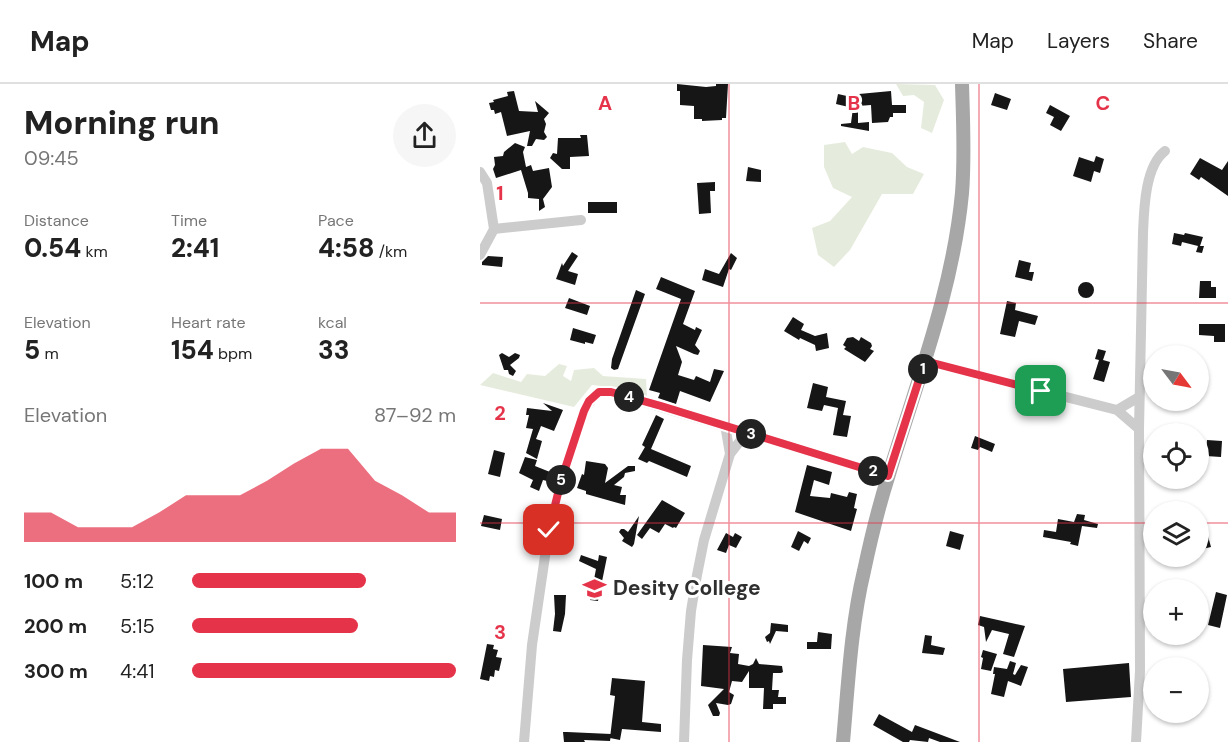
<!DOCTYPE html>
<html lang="en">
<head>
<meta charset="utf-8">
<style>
  :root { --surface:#fff; --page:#f6f6f6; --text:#222; --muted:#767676; --line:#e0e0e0; --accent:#e5334a }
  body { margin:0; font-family:"DM Sans",sans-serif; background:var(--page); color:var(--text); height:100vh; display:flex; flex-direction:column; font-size:22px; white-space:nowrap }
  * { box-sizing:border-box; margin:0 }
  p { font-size:20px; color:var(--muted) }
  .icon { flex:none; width:33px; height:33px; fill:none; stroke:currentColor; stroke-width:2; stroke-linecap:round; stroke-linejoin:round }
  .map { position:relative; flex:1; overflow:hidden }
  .details { display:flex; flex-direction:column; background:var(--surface); width:480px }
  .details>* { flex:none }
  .needle { width:39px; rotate:122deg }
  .fabs { position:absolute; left:663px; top:261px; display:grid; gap:12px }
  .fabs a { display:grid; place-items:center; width:66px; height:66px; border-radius:50%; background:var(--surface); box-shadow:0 2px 4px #0004; font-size:30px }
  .pin { position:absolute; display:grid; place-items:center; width:51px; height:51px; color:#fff; margin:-26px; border-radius:12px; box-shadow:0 3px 9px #0006 }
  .km { position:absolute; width:30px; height:30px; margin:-15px; border-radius:50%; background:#222; color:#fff; font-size:16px; line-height:30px; text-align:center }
  .round { display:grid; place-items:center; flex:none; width:63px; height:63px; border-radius:32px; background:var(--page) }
  .head { display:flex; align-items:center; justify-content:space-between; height:102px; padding:0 24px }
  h1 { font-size:33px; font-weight:800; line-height:45px }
  .metrics { display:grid; grid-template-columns:repeat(3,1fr); gap:9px; height:102px; padding:6px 24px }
  .metrics div { display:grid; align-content:center }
  .metrics b { font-size:26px; font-weight:800 }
  .metrics small { font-size:16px; font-weight:400 }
  .metrics p { font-size:16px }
  .chart { height:168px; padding:12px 24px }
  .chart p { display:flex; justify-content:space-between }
  .chart svg { width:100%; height:108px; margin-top:6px; fill:var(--accent); opacity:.7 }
  ul { padding:0 24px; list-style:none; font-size:20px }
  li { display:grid; grid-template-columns:96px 72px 1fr; align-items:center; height:45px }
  li i { height:15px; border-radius:8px; background:var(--accent) }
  header { display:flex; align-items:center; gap:36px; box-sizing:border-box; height:84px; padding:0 30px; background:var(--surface); border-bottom:2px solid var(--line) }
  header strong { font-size:28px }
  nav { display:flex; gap:33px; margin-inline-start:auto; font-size:21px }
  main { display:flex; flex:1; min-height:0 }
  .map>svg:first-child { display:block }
  .green { fill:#e6ecdd }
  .building { fill:#161616 }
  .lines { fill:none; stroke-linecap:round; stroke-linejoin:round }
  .minor { stroke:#ccc; stroke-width:10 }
  .major { stroke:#a7a7a7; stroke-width:14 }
  .route-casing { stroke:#fff; stroke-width:12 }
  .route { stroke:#e5334a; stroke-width:8 }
  .grid { fill:none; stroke:#e5334a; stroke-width:1.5; stroke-opacity:0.55 }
  .labels { text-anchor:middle; stroke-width:6; stroke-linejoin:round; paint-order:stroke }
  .poi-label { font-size:21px; font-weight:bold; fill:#2f2f2f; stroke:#fff; text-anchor:start }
  .grid-label { font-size:20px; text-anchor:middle; font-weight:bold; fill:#e5334a; stroke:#fff; stroke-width:6; stroke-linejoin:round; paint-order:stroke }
</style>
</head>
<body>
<header>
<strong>Map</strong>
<nav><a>Map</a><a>Layers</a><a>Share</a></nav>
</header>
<main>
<section class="details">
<div class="head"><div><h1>Morning run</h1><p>09:45</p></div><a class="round"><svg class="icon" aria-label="share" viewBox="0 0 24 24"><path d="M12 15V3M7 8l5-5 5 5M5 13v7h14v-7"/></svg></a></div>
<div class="metrics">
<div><p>Distance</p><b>0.54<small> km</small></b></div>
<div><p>Time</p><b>2:41</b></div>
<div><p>Pace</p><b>4:58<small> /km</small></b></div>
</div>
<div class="metrics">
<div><p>Elevation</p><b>5<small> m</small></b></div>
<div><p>Heart rate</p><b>154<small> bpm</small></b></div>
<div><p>kcal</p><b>33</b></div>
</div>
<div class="chart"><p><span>Elevation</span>87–92 m</p>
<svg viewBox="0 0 160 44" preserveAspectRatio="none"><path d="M0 44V32L10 32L20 38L30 38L40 38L50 32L60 25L70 25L80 25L90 19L100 12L110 6L120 6L130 19L140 25L150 32L160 32V44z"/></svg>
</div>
<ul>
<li><b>100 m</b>5:12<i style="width:66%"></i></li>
<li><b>200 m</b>5:15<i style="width:63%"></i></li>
<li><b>300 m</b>4:41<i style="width:100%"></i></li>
</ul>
</section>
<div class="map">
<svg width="748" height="658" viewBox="0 0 748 658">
  <rect width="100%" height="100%" fill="#fff"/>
  <path class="green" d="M416 0 455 1 464 16 452 49 441 44 444 18 434 11 423 12Z
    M365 58 372 70 383 63 412 69 427 83 444 90 433 110H402L370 166 354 183 338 171 332 144 350 137 372 113 353 104 344 83V61Z
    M79 280 87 282 83 292 91 297 94 286 114 284 123 292 166 295 167 312 139 304 112 301 94 323 0 301 13 289 41 298 47 290 65 292Z"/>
  <path class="building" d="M197 0 226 3 236 2V0H248L246 34H242V36L222 37V35H214V22L200 21V7H197Z
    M34 7 39 27 58 28 55 17 69 29 64 35 66 40 64 48 67 53 64 56 56 55 52 62H47L50 47 27 52 21 28 15 30 14 26H11L9 19 14 18 13 16 28 12 27 8Z
    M411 7 412 21H426V29H413V33H410L408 38 392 39 391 21 378 22V39L389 38V47L361 42V40L371 39 373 24 356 20 358 10 380 15 379 10Z
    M515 9 531 15 527 26 511 21Z
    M570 21 590 32 581 47 570 41 574 33 566 29Z
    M100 51H107L109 72 90 73V85H82L70 74 73 69 77 70 78 54H101Z
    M35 59 45 63 43 68 46 83 51 81 53 87 69 84 72 103 63 115 65 123 59 127V115L48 114V109L41 86 16 94 13 85 15 81 14 73 23 72 24 68Z
    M616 72 624 75 620 89 614 87 611 98 593 92 599 73 614 78Z
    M720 74 742 86 748 77V112L721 93 719 96 710 90Z
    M268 83 281 86V98L266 97Z
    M235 98V107H230L231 129 219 130 217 99Z
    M108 118H137V129H108Z
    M694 149 704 151 705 149 723 153 720 162H724L722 169 716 168 718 162 702 158 701 162 692 160Z
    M92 168 98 172 88 187 98 190 95 201 76 195 82 179 83 182Z
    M251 169 257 174 251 186 249 185 243 203 222 196 225 185 239 190Z
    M8 172 23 173 22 183 2 181V178Z
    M539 176 551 179 549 188H554L552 197 535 193Z
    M181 193 215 207 203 240 215 246 216 243 222 246 215 261 220 267 218 271 214 270 196 262 202 278 198 291 214 296 216 292 230 298 234 285 244 287 230 318 200 307 196 320 178 314 180 309 169 306 201 215 176 205Z
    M720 197H731V203H736V214H719Z
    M598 206a8 8 0 1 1 16 0a8 8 0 1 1-16 0Z
    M156 206 165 210 138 285 134 286 131 284 132 275Z
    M89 214 110 222 107 231 85 224Z
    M527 217 536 219 535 226 558 232 555 241 539 237 535 253 520 250Z
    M313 233 324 240 321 246 335 252 347 249 349 264 336 267 335 261 320 254 319 256 304 247Z
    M719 240H745V258H734V252L719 251Z
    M93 244 116 251 113 260 105 258V260L90 256Z
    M373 253 379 257 381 253 391 259 392 262 390 265 394 267 385 278 364 265 366 263 363 261 367 254Z
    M618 265 626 267 623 276 630 278 624 298 613 295 619 276 615 275Z
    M22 269 29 273 35 269 40 271 39 274 30 281 36 287 33 292 29 290 28 286H24L19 271Z
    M333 299 348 303 346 313 366 317 363 331 371 332 367 353 353 351 358 324 344 321 342 327 327 324Z
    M63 319 83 326 74 347 61 342 56 355 62 357 57 375 46 369 53 345 46 344 49 331H46L47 324 72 327Z
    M176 331 184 335 171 365 211 382 207 393 169 377 167 379 158 375 165 363 162 361Z
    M495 352 515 360 512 368 500 363 498 366 491 364Z
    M727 356 742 357 741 373 726 372Z
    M14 366 25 369 20 393 8 390Z
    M45 373 57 376 55 382 70 388 67 397 63 396 59 407 50 403 53 396 39 389Z
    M106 377 125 380 128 384 125 399 148 382H155V387L145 389 144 393 134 401 142 403 140 411H146L145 421 106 410V407L97 404 102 390 104 391Z
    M327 381 352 388 349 401 334 396 330 412 350 414 351 409 367 413 369 408 377 410 374 424 377 425 371 447 315 428Z
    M182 416 205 429 196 444 194 443 193 444 185 440 179 449 170 444 162 455 157 451Z
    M597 430 605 431 604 436 618 440 617 444 602 442 598 462 590 460 591 458 563 453 564 446 576 448 578 435 594 438Z
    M4 431 22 435 20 446 1 442Z
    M159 432 154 460 152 463 142 457 144 454 139 448 141 445H144L148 448Z
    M726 445 731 463 718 466V447Z
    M318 447 331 454 328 460 324 457 319 467 311 463Z
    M470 447 484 451 480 466 466 462Z
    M246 449 253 453 255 449 262 453 256 464 249 461 246 469 237 466Z
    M101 471 118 477 119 471 127 473 118 517 110 516 116 485 99 477Z
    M736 508 747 511 740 544 728 541Z
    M74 511H86L85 530 81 548 73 547 75 530Z
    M500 532 545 542 534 573 523 570 529 550 512 546 506 558 504 543 498 541Z
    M291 539 308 541V548L296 547 290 560 289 557 287 558 285 553 290 549Z
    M338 548 352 550 351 565H327V558H337Z
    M445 551 452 552 451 561 465 564 463 571 442 569Z
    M7 560 14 561 13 565 18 566 16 573 22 574 19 587 15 586 14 593 10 592 9 597 0 595Z
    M223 561 252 563 250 569 259 570 258 580 269 582 273 580 276 574 279 580 302 582 303 588 301 589H293L292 606H299L298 613H306V620H293V625H283L284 604H269V587L262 598 252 597 249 608 254 611 251 620 248 621 236 619 240 629 239 632H233L228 621 244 605 221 602Z
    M503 566 517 570 511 587 501 585 503 574 501 573Z
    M530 577 536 579 533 590 535 591 541 581 548 583 541 602 528 597 524 613 511 610 515 590H513L514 583 527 585Z
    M649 579 651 613 586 618 583 585Z
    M132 594 165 597 162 638 181 640V648L142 645 140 656 130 654 135 612 130 611Z
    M399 630 432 648 435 641 480 658H460L449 654 448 658 430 656 429 658H423L393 641Z
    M83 648H87L131 650 130 657 104 656 105 658H84Z"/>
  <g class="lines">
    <path class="minor" d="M0 88 7 99 14 145 0 171
      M14 145 101 136
      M445 277 637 326 659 345
      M637 326 659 313
      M245 341 250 370
      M44 658 52 561 69 445 81 397 104 327 114 312 119 308H131L408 392
      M204 658 207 576 211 527 217 491 224 456 250 370 267 348
      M656 658 660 587 659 345 663 149C664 125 665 82 685 67"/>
    <path class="major" d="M363 658C368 602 371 541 384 487 391 454 399 421 409 390 437 297 473 206 482 109 485 73 483 36 482 0"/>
  </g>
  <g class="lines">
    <defs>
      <path id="route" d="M69 446 81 397 104 327 109 317 119 308H131L181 322 408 392 445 277 561 307"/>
    </defs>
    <use href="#route" class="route-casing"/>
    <use href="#route" class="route"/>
  </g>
  <path class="grid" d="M249 0V658M499 0V658M0 219H748M0 439H674M718 439H748"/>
  <defs>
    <symbol id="school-bare" viewBox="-9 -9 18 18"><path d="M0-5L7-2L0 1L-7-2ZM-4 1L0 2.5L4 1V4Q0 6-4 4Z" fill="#e5334a" stroke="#fff" stroke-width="2.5" paint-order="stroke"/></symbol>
  </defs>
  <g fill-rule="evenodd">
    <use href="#school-bare" x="98" y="488" width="33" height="33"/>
  </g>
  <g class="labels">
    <g class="poi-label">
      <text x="133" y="511">Desity College</text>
    </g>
  </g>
  <g class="grid-label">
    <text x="125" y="26">A</text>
    <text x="374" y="26">B</text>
    <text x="623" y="26">C</text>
    <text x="20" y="116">1</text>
    <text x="20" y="336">2</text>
    <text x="20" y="555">3</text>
  </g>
</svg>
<div class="fabs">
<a><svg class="needle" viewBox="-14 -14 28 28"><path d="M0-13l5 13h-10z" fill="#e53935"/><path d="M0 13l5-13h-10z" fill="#767676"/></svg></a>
<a><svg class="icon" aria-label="locate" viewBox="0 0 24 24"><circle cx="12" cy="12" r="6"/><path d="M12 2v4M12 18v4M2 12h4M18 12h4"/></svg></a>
<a><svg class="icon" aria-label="layers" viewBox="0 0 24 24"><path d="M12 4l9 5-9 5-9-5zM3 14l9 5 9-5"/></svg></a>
<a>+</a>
<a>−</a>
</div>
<div class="pin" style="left:561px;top:307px;background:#1e9e55"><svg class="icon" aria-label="arrive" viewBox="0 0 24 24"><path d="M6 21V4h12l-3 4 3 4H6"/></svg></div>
<div class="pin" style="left:69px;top:446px;background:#d93025"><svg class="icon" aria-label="check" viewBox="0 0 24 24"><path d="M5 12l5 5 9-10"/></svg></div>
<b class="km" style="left:443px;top:285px">1</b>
<b class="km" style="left:393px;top:387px">2</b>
<b class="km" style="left:271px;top:350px">3</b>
<b class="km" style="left:149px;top:313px">4</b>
<b class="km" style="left:81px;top:396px">5</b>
</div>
</main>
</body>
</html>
